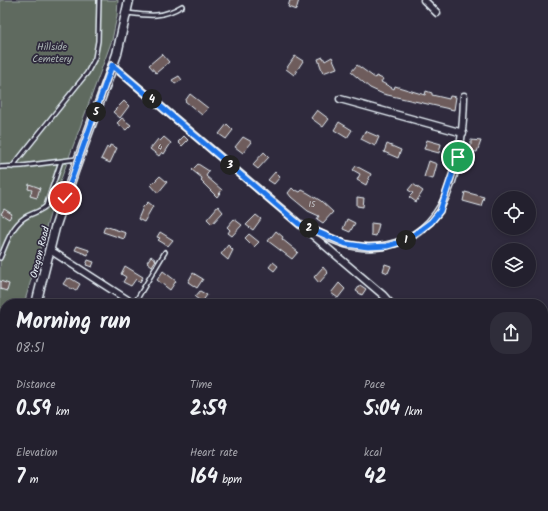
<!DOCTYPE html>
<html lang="en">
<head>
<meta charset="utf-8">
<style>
  :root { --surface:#23202e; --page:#2f2d3a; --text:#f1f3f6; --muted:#a3a3aa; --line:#403e4a }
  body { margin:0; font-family:Kalam,sans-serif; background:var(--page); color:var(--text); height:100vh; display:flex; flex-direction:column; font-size:15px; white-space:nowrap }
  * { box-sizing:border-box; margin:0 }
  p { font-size:13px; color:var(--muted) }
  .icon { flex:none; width:22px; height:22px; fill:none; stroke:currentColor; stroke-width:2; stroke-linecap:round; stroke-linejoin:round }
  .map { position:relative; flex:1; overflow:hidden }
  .drawer { position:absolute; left:0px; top:299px; width:548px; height:212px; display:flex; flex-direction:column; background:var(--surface); border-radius:16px 16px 0 0; box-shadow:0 2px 6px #0003,0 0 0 1px var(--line) }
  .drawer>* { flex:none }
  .fabs { position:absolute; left:492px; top:191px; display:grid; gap:8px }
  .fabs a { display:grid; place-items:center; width:44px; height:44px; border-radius:50%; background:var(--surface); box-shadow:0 2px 6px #0003,0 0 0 1px var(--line); font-size:20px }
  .pin { position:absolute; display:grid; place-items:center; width:34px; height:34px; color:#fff; margin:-17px; border:2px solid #fff; border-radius:50%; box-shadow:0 1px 4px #0007 }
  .km { position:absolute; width:20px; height:20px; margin:-10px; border-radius:50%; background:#222; color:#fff; font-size:11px; line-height:20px; text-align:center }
  .round { display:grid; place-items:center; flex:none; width:42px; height:42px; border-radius:16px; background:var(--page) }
  .headline { display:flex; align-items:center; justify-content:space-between; height:68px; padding:0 16px }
  h1 { font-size:22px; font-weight:600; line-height:30px }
  .stats { display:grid; grid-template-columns:repeat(3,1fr); gap:6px; height:68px; padding:4px 16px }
  .stats div { display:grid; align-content:center }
  .stats b { font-size:20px; font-weight:600 }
  .stats small { font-size:11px; font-weight:400 }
  .stats p { font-size:11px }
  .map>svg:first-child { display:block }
  .green { fill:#5e6a5f; stroke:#a3aeac }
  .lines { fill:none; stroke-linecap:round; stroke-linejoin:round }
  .stream { stroke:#8da0ac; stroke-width:2 }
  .building { fill:#6e5b5b; stroke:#e8f1f8 }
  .service-casing { stroke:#e8f1f8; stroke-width:6 }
  .minor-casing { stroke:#e8f1f8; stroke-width:9 }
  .tertiary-casing { stroke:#e8f1f8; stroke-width:11 }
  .path { stroke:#e8f1f8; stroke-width:1; stroke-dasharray:1 3; stroke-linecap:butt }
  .service { stroke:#2f2a3d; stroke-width:3 }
  .minor { stroke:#2f2a3d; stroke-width:6 }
  .tertiary { stroke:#2f2a3d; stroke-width:8 }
  .route-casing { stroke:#fff; stroke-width:8 }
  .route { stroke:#1a73e8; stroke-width:5 }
  .labels { text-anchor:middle; stroke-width:3.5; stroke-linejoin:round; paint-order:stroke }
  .number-label { font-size:8px; fill:#caccd1 }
  .park-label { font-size:10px; fill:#aab4b3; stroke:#2f2a3d }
  .street-label { font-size:10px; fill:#e8f1f8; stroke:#2f2a3d }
</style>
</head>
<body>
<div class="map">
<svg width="548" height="511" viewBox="0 0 548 511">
  <rect width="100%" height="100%" fill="#2f2a3d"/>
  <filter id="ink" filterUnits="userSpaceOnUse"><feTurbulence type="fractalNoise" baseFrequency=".025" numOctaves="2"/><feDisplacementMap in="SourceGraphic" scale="8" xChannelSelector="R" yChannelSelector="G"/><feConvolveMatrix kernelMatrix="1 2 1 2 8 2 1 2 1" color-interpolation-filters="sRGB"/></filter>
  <g filter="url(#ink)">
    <path class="green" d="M0 0H118L117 16 112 40 57 190 24 304H5V376L0 395Z
      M3 433 5 434V506H336L344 511H0V439Z
      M381 506H429L437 511H378Z"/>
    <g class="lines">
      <path class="stream" d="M543 403 548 390
        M543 481 548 498
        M136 511V506"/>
    </g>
    <path class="building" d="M290 0H299L296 10 288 7Z
      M162 54 169 62 156 73 149 65Z
      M295 56 303 61 294 75 286 69Z
      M323 57 325 61 332 57 337 68 323 73 318 59Z
      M357 65 375 78 376 76 383 79 381 82 394 89 395 86 425 95 426 91 432 93V95L449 99 450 96 456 97 454 110 383 94 370 88 351 72Z
      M179 76 182 80 175 84 172 80Z
      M190 94 208 108 202 115 185 101Z
      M124 101 129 106 120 118 113 112Z
      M317 110 329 119 323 127 311 118Z
      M122 118 131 125 126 130 117 123Z
      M339 122 352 130 347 138 334 130Z
      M227 124 233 130 226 139 219 134Z
      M365 131 379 137 375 146 361 139Z
      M184 136 188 140 182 146 178 142Z
      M164 137 171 143 164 154 162 152 159 156 150 149 158 139 160 141Z
      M243 137 252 142 243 153 235 147Z
      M427 140 441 144 439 153 424 149Z
      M471 140 481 141 477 152 467 151V146H471Z
      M387 144 401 150 398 158 384 152Z
      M110 145 117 148 110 163 101 159 107 147 109 148Z
      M264 152 269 157 258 169 253 165 254 163Z
      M429 161 437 164 433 179 424 177Z
      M198 164 209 171 206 176 222 190 217 197 201 181 202 178 192 170Z
      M356 166 371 174 366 185 357 180 360 174 353 170Z
      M275 172 280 177 274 184 268 180Z
      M160 176 167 182 158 193 151 185Z
      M29 184 40 188 37 198 30 196 32 190 28 189Z
      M413 184 423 191 416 202 409 197 413 193 408 190Z
      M292 188 295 191 296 190 300 192 302 190 308 193 321 201 333 212 323 223 317 219 319 216 308 211 291 197 288 193Z
      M465 192 484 197 481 206 463 201Z
      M357 197 364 198 363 207 357 206Z
      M148 202 153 206 144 222 138 219 143 207Z
      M218 206 223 212 212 224 207 219Z
      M4 209 12 214 9 219 1 214Z
      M256 215 261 219 253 230 246 225Z
      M234 219 242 225 232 236 228 233 230 230 227 227Z
      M347 219 355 223 350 232 343 229Z
      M371 223 379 224 376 236 371 235Z
      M105 226 126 233 124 239 103 232Z
      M276 231 283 237 282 239 298 252 292 259 268 241Z
      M160 232 173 240 168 246 158 240 160 238 157 237Z
      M249 234 259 242 254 247 245 238Z
      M228 245 233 250 228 260 221 254Z
      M77 246 89 250 88 255 75 250Z
      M151 256 156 260 152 266 147 262Z
      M88 260 94 262 92 267 86 265Z
      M273 262 278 266 274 271 269 267Z
      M385 264 391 266 388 273 383 271Z
      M125 266 143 277 140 282 136 279 131 286 123 282 126 277 121 274Z
      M323 267 328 273 319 283 314 277Z
      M163 271 176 281 170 290 157 280Z
      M193 273 203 279 197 288 188 282Z
      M67 278 69 279 70 278 80 284 76 291 63 284Z
      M0 281 9 284 7 291 0 289Z
      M339 283 345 289 338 298 331 293Z
      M360 285 366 289 362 295 356 291Z
      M200 291 207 295 202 302 195 297Z"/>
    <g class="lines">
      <defs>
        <path id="service" d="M127 13C150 16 162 18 182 6
          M0 167 22 166 77 159
          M12 167 87 73 95 58 98 41 99 0
          M0 258C6 245 11 227 24 218 31 213 40 212 46 206L61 161
          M134 304 165 252"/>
        <path id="minor" d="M424 0 437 13
          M112 65 383 295 391 304
          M340 99 463 133
          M306 227C319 233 332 240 345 244 361 249 381 248 396 243 455 225 463 148 464 96
          M50 250 134 304"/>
        <path id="tertiary" d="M36 304 55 228 75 169 117 54 129 0
          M0 432 5 416"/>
      </defs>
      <use href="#service" class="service-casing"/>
      <use href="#minor" class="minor-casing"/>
      <use href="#tertiary" class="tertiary-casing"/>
      <path class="path" d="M0 500 5 492
        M322 506 333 511"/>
      <use href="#service" class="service"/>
      <use href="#minor" class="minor"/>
      <use href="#tertiary" class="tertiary"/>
    </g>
  </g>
  <g class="lines" filter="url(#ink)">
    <defs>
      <path id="route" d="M65 198 112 65 299 224 346 244 368 247 387 246 404 241 419 231 431 222 440 211 458 157"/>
    </defs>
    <use href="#route" class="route-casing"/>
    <use href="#route" class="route"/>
  </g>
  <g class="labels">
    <g class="number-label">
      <text x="160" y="150">4</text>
      <text x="312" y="207">15</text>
    </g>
    <g class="park-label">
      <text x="52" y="50">Hillside<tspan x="52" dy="12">Cemetery</tspan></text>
    </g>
    <g class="street-label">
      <text transform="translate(39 252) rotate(-76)" y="4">Oregon Road</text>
    </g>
  </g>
</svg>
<div class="fabs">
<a><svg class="icon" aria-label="locate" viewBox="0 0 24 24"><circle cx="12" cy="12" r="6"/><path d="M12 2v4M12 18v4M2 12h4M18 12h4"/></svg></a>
<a><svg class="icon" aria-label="layers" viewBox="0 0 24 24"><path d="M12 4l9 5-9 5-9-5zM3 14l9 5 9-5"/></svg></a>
</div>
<div class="pin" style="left:458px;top:157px;background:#1e9e55"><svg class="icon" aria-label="arrive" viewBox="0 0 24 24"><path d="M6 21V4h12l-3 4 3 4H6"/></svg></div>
<div class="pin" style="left:65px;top:198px;background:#d93025"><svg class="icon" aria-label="check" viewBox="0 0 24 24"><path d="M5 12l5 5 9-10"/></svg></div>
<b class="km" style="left:406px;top:240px">1</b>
<b class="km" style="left:309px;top:228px">2</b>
<b class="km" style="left:230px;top:165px">3</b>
<b class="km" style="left:152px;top:99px">4</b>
<b class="km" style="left:96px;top:112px">5</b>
<section class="drawer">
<div class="headline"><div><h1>Morning run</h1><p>08:51</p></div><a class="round"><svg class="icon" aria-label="share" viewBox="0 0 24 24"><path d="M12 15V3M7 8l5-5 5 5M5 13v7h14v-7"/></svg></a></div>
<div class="stats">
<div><p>Distance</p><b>0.59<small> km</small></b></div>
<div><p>Time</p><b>2:59</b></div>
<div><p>Pace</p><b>5:04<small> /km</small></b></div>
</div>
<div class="stats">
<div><p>Elevation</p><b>7<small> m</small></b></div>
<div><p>Heart rate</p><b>164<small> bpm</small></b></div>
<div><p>kcal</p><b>42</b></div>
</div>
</section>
</div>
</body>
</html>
